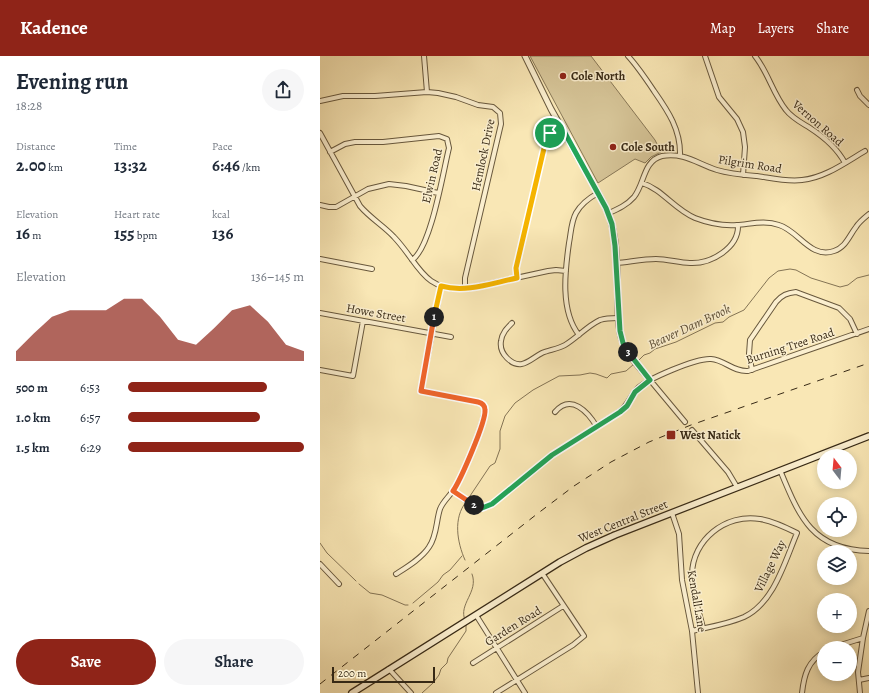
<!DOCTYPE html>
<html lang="en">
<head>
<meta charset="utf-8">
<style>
  :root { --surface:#fff; --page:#f6f6f7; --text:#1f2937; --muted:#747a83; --accent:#8f2418 }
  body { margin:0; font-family:Alegreya,serif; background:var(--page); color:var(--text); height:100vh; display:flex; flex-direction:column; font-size:15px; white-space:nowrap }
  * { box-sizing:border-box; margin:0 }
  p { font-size:13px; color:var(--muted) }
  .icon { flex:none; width:22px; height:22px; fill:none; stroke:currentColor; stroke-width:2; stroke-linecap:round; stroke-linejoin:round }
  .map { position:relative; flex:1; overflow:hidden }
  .sheet { display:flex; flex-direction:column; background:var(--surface); width:320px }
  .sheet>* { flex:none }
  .needle { width:26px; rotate:344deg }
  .controls { position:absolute; left:497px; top:393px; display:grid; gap:8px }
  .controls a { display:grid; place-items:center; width:40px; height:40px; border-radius:50%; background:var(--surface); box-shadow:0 2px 10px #0003; font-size:20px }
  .scale { position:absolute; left:12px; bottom:10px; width:103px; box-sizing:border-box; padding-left:4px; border:2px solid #372915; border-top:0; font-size:11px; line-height:14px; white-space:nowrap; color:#372915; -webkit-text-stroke:3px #fbefcf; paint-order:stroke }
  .pin { position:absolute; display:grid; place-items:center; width:34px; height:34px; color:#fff; margin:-17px; border:2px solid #fff; border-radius:50%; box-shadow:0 1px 4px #0007 }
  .km { position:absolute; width:20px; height:20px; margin:-10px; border-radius:50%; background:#222; color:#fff; font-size:11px; line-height:20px; text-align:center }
  .round { display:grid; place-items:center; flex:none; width:42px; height:42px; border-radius:21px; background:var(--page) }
  .summary { display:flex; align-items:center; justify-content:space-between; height:68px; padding:0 16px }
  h1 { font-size:22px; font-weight:600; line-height:30px }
  .figures { display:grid; grid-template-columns:repeat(3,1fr); gap:6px; height:68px; padding:4px 16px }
  .figures div { display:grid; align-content:center }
  .figures b { font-size:17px; font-weight:600 }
  .figures small { font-size:11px; font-weight:400 }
  .figures p { font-size:11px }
  .chart { height:112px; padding:8px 16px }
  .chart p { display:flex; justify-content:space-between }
  .chart svg { width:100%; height:72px; margin-top:4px; fill:var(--accent); opacity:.7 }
  .action { display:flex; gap:8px; margin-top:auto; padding:8px 16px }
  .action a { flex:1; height:46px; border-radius:24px; background:var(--accent); color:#fff; font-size:16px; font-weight:600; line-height:46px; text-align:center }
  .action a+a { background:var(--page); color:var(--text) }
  ul { padding:0 16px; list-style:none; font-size:13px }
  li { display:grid; grid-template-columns:64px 48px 1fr; align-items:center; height:30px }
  li i { height:10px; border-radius:5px; background:var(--accent) }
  header { display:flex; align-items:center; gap:24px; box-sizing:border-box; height:56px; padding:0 20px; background:var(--accent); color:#fff }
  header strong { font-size:19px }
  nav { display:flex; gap:22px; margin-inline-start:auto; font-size:14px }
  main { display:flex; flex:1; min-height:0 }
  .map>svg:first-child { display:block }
  .green { fill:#d8c79a; stroke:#887858 }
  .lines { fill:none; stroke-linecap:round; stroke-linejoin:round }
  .stream { stroke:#847455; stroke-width:1 }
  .minor-casing { stroke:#68583d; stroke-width:6 }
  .tertiary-casing { stroke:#68583d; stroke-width:7 }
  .secondary-casing { stroke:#372915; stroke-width:8 }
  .minor { stroke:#fbefcf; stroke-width:4 }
  .tertiary { stroke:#fbefcf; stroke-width:5 }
  .secondary { stroke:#fbefcf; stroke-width:5.5 }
  .rail { stroke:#372915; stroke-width:1; stroke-dasharray:7 7; stroke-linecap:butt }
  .split-1-casing { stroke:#fff; stroke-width:8 }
  .split-2-casing { stroke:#fff; stroke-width:8 }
  .split-3-casing { stroke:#fff; stroke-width:8 }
  .split-4-casing { stroke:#fff; stroke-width:8 }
  .split-1 { stroke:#f5b400; stroke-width:5 }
  .split-2 { stroke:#f0652b; stroke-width:5 }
  .split-3 { stroke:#22a559; stroke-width:5 }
  .split-4 { stroke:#22a559; stroke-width:5 }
  .poi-dot { fill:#8f2418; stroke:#fbefcf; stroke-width:1.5 }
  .labels { text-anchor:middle; stroke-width:3; stroke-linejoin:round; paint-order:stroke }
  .poi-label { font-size:12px; font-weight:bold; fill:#372915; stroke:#fbefcf; text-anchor:start }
  .street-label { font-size:12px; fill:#372915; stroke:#fbefcf }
  .water-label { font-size:13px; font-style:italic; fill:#5d4e35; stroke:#fbefcf }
</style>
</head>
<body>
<header>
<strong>Kadence</strong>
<nav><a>Map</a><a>Layers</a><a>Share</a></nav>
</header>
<main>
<section class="sheet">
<div class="summary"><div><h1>Evening run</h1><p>18:28</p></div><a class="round"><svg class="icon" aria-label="share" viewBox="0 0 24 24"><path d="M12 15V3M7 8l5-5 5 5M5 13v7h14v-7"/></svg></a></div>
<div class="figures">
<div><p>Distance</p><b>2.00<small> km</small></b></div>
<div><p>Time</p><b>13:32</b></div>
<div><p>Pace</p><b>6:46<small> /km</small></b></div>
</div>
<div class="figures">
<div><p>Elevation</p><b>16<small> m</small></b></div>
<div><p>Heart rate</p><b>155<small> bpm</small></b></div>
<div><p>kcal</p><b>136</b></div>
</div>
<div class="chart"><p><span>Elevation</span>136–145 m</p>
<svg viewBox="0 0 160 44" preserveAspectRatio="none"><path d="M0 44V38L10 27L20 17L30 13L40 13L50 13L60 6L70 6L80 17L90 31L100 34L110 24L120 13L130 10L140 20L150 34L160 38V44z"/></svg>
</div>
<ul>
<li><b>500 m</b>6:53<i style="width:79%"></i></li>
<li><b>1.0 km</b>6:57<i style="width:75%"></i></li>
<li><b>1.5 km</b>6:29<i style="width:100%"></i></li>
</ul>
<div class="action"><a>Save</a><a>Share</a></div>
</section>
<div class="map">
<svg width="549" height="637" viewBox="0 0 549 637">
  <rect width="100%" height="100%" fill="#f9e7b5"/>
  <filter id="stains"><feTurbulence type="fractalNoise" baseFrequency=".005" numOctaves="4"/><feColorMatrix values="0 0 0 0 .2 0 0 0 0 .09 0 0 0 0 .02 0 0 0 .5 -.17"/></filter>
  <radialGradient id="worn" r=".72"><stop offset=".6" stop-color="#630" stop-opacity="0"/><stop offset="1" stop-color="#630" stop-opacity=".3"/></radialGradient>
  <path class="green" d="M210 0H271L335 84 341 96 331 101 325 107 315 103 278 127Z"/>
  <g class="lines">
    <path class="stream" d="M317 306 324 299 330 297 335 293 356 286 395 267 403 266 409 261 424 254 449 222 458 215 470 213 476 214 491 222 520 231 528 229 537 222 549 219
      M148 443 170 410 175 407 180 393V375L185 360 195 347 213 334 239 320 260 319 270 317 276 318 287 322 291 318 306 315 314 308
      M0 487 7 497 36 525
      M145 504C137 486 133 462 146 446
      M39 528 50 537 62 539 85 549H88
      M93 547 118 526 123 519 130 514 142 500
      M145 564C138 548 159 536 152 518
      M102 637 113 627 119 619 121 613 127 607 128 602 146 575V567"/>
    <defs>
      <path id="minor" d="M104 0 107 36
        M308 0C318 11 326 23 334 35 348 55 361 74 360 100
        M385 0 399 41 417 63 423 76 425 91 423 119
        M435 0C448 16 453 38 466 54 472 62 482 67 490 72 504 81 517 92 525 107
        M537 34 540 40 549 49
        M0 45 23 40H55L107 36 118 37 136 41 158 49 173 51 180 57 181 68 145 222V233
        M0 77 40 150C50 162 64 170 74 181 99 207 102 235 145 233L228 215 236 214 246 215
        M10 96 25 88 35 86H63L119 80 127 83 129 92C123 116 111 192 92 204
        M322 127C342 133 355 154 375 162 388 167 403 170 417 169 431 168 445 164 459 169 479 175 490 203 514 195 526 191 529 180 536 171 539 166 544 162 549 158
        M0 149 9 151H16L48 133 69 128 86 130 118 137
        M289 157C298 153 307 149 314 141 325 127 323 105 342 100 364 96 378 108 397 114 410 118 424 119 437 120 451 122 467 126 482 124 505 122 526 106 545 95
        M0 203 52 213
        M296 207C309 206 323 203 336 203 348 203 359 207 370 207 391 208 419 192 418 169
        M197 222 196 212 225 88 233 74 240 68
        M0 257 131 281
        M192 267C187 272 182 277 181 285 180 291 182 297 187 302 201 316 210 303 222 297 229 294 238 293 245 289 257 282 267 270 280 264 286 262 292 262 298 262
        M259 279C240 255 245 215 249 187 251 177 251 166 256 157 261 148 269 142 278 137
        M0 314 33 320 43 265
        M432 314 429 298 430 284 456 246C462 239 467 237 476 236L519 252 530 263 537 278
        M330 324 365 366
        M235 356C251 337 268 356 277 371
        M372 374 408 416 417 431
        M460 414C479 460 492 494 549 495
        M133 435C143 442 156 455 169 450L232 399 300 355C308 349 310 340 317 333 327 323 376 302 391 303 405 304 413 316 428 315L549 273
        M352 457 359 478 362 524 372 575 378 637
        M0 508 19 528
        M76 518C87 511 102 502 109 491 117 480 116 465 120 453 123 445 130 440 134 433 142 420 168 362 164 350L161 347 101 335 121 230
        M156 559 205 637
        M372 575C389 571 408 568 424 561 454 547 465 505 477 477 465 471 453 465 440 463 406 457 372 484 372 519 372 536 379 555 383 572
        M543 582 549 555
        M511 592 543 582 538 616 540 637
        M153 607 243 550
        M69 613 91 637
        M539 624 549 622
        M176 637 253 589 264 580 222 517
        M482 637C484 619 488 605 504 596"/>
      <path id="tertiary" d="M205 0 231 53 283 146C300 177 296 214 298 248 298 260 298 273 302 284 307 299 320 312 330 324"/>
      <path id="secondary" d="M32 637 240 506 266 492 295 479 549 380"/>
    </defs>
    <use href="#minor" class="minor-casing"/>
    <use href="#tertiary" class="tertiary-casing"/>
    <use href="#secondary" class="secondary-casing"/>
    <use href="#minor" class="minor"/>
    <use href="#tertiary" class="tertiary"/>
    <use href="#secondary" class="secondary"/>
    <path class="rail" d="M0 628 217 458 254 430 291 406 329 386 371 369 549 307"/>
  </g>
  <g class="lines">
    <defs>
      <path id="split-1" d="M114 261 121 230C146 237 172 227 197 222L196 212 225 88 230 77"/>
      <path id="split-2" d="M114 261 101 335 158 346C162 347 165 349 165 354 166 366 140 425 133 435L154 449"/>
      <path id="split-3" d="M154 449 162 452 172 448 232 399 300 356 307 350 315 336 330 324 308 296"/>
      <path id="split-4" d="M230 77 240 68 286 152 292 168 295 190 300 275 303 287 308 296"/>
    </defs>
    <use href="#split-1" class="split-1-casing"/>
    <use href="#split-2" class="split-2-casing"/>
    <use href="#split-3" class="split-3-casing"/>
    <use href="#split-4" class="split-4-casing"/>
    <use href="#split-1" class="split-1"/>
    <use href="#split-2" class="split-2"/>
    <use href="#split-3" class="split-3"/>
    <use href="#split-4" class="split-4"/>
  </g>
  <g class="poi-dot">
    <circle cx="243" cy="20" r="4"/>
    <circle cx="293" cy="91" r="4"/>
    <rect x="346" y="374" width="10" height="10" rx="2"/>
  </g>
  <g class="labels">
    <g class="poi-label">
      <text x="251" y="24">Cole North</text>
      <text x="301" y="95">Cole South</text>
      <text x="360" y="383">West Natick</text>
    </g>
    <g class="street-label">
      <text transform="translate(498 67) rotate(41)" y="4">Vernon Road</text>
      <text transform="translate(163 99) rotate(-78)" y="4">Hemlock Drive</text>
      <text transform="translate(430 108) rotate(9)" y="4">Pilgrim Road</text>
      <text transform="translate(112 120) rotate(-77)" y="4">Elwin Road</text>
      <text transform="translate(56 257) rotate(10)" y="4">Howe Street</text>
      <text transform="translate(470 290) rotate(-18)" y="4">Burning Tree Road</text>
      <text transform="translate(303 465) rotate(-22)" y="4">West Central Street</text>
      <text transform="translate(450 510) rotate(-64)" y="4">Village Way</text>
      <text transform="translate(377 545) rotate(80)" y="4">Kendall Lane</text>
      <text transform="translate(193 570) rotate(-32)" y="4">Garden Road</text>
    </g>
    <g class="water-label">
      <text transform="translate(369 270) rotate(-25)" y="5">Beaver Dam Brook</text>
    </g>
  </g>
  <rect width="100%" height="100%" filter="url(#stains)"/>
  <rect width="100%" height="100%" fill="url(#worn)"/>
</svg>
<div class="controls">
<a><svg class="needle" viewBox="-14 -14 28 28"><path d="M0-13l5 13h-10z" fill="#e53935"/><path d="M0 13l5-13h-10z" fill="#747a83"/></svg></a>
<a><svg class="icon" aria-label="locate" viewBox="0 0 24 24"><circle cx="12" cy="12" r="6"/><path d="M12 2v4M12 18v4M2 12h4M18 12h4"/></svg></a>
<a><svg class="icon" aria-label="layers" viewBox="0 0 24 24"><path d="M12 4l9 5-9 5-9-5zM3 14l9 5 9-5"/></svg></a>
<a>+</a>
<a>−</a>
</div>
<div class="scale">200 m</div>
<div class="pin" style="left:230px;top:77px;background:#1e9e55"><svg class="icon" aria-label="arrive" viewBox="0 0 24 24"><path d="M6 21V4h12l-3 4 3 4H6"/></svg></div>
<b class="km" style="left:114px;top:261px">1</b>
<b class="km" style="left:154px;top:449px">2</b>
<b class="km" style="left:308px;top:296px">3</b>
</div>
</main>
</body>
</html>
